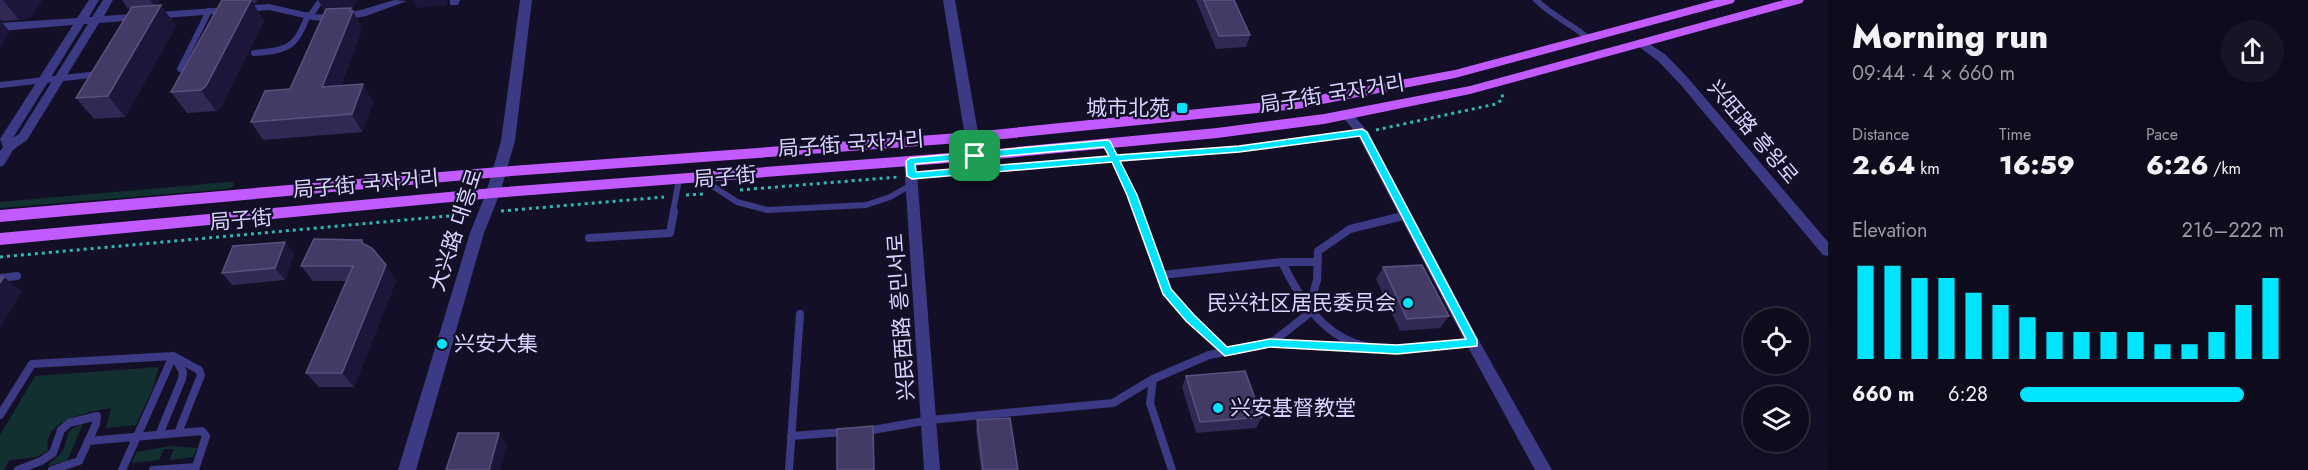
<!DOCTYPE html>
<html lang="en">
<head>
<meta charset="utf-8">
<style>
  :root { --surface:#0e0b1c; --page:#171425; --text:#f1f3f6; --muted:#9b9ba3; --line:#2e2b3b; --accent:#00e5ff }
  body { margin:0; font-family:Jost,"Noto Sans SC","Noto Sans KR",sans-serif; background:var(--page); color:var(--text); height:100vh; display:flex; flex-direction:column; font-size:22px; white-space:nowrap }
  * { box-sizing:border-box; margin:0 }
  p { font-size:20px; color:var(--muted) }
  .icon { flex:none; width:33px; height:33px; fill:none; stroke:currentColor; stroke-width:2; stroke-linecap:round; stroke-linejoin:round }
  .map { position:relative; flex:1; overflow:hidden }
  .sheet { display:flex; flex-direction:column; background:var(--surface); width:480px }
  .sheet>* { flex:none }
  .buttons { position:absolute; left:1743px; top:308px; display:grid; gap:12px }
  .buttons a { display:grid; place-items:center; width:66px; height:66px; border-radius:50%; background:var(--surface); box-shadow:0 6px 24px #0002,0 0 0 2px var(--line); font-size:30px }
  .pin { position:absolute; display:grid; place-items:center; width:51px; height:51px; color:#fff; margin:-26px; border-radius:12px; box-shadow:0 3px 9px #0006 }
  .round { display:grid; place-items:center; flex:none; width:63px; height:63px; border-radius:32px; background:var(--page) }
  .overview { display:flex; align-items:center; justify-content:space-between; height:102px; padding:0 24px }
  h1 { font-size:33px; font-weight:800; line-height:45px }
  .metrics { display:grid; grid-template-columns:repeat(3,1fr); gap:9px; height:102px; padding:6px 24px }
  .metrics div { display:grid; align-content:center }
  .metrics b { font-size:26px; font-weight:800 }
  .metrics small { font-size:16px; font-weight:400 }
  .metrics p { font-size:16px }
  .chart { height:168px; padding:12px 24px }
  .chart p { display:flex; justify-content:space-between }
  .chart svg { width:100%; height:108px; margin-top:6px; stroke:var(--accent); stroke-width:6 }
  ul { padding:0 24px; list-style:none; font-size:20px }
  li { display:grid; grid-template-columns:96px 72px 1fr; align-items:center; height:45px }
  li i { height:15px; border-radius:8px; background:var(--accent) }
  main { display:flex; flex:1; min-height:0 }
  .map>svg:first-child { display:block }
  .green { fill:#12302f }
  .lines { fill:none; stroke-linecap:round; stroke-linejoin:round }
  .path { stroke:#2fb8b0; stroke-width:3; stroke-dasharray:3 4; stroke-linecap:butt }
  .service-far1 { stroke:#3d3a85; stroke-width:6 }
  .service { stroke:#3d3a85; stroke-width:8 }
  .minor { fill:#3d3a85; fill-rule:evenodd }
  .tertiary { fill:#3d3a85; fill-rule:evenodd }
  .primary { fill:#c25bff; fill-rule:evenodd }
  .wall { fill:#312854 }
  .shaded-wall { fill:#1d163a }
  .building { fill:#433a66; stroke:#5a527e; stroke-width:1.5 }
  .route { fill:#00e5ff; stroke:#fff; stroke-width:1.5; fill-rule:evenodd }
  .poi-dot { fill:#00e5ff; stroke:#130f26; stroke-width:2 }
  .labels { text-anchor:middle; stroke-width:4.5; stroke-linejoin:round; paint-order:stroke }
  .street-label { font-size:21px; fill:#d9d4ff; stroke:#130f26 }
  .poi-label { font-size:21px; fill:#d9d4ff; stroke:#130f26; text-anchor:end }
</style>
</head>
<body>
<main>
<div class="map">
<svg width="1828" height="470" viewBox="0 0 1828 470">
  <rect width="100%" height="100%" fill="#130f26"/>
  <path class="green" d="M229 182H233L234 186 227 189 0 208V202Z
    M159 367 153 388 136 425 106 428 111 408C90 412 41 419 48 451L37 457 10 460 4 470H0V435L35 376Z
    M83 424 67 461 47 466C53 460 60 456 64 448 70 434 64 430 83 424Z
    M171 446 197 448 193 457 169 460 174 449H164L159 460 132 463 136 452Z"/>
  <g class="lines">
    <path class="path" d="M1376 130 1496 104 1503 99 1502 94
      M1125 157 1239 149 1348 134
      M925 175 1104 159
      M740 190 898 177
      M686 195 703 194
      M501 211 664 197
      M0 257 470 214"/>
    <path class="service-far1" d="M1536 0C1552 16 1570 23 1588 38
      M310 16 321 0
      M254 53C289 50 295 48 308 15
      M180 69 209 11
      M0 85 99 74
      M1107 143 1138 212
      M699 177 737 202 767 210 866 205 890 197 911 185
      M673 212 679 179"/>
    <path class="service" d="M1138 211 1166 291 1225 352
      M589 238 670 233 674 211
      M1282 262C1331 364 1374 353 1473 343
      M1162 275 1282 262H1318
      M0 278 17 276
      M1271 343 1360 348
      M173 356 199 370 201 375 178 433
      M0 415 32 364 173 356 122 470
      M867 431 930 420 1113 403 1153 379
      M159 435 182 379 183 372 175 358
      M791 436 844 432
      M88 441 202 431 206 436 195 470
      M18 470 41 461 53 453 61 430 69 423 97 416 96 424 79 461 52 470
      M153 470 196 467
      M789 470 800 314
      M1172 470 1150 403 1153 379 1209 355 1271 343 1307 315 1317 280 1318 251 1350 229 1407 215"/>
    <path class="minor" d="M89 0H99L89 17H92L103 0H113L104 16 269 4 313 14 331 15 361 10 394 0 407 1 366 16 331 22 313 20 269 10 99 23 27 140 13 150 4 165 0 167V151L3 147 0 139 73 25 0 31V23L77 18ZM84 24H88L19 134 13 138Z
      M450 0H460L458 5H450Z
      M1642 39 1666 55 1688 78 1828 242V256L1823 255 1680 84 1658 61 1638 46V40Z
      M1347 111 1351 112 1368 132 1478 339 1552 470H1535L1468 347 1357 134 1341 115Z
      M910 156 916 161 940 470H924L904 161Z"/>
    <path class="tertiary" d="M520 0H532L515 141 500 193 484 233 416 470H398L470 233 486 193 501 141Z
      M943 0H955L982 156 975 161 968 156Z"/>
    <path class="primary" d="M1715 0H1735L1733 3 1455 78 1297 109 973 142 499 177 0 222V210L499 167 973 132 1297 99 1455 70Z
      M1784 0H1804L1802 3 1470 94 1324 124 1217 138 975 161 493 198 0 245V233L493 188 975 151 1217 128 1324 114 1470 86Z"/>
  </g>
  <path class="wall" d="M0 0H42L31 17 19 20 2 21 0 19Z
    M122 0H159L156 5H161L176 26 125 117 94 119 76 98 131 9H128Z
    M222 0H257L256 3H253L264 21 221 107 216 111 187 113 171 92Z
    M318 0H357L352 9 362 29 341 85 373 102 362 132 263 140 251 122 290 89 325 12Z
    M1196 0H1234L1250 35 1246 47 1216 49Z
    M285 242 294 254 285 280 232 285 222 273Z
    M366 245 386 265 396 281 354 387H319L306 373 346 281H313L301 266Z
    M1383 267 1449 316 1440 328 1400 331 1376 279Z
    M1186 376 1262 417 1256 428 1196 433 1182 387Z
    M977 420 1018 470H981L976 431Z"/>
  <path class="shaded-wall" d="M3 0H42L31 17 19 20Z
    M150 0H159L155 7Z
    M248 0H251L264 21 221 107 216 111 201 90Z
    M318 0H357L352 9 362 29 333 105 322 87 325 12Z
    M413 0H447L446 5 417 8Z
    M161 5 176 26 125 117 108 96Z
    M0 20 10 32 0 47Z
    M363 84 373 102 362 132 352 114Z
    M285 242 294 254 285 280 275 268Z
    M386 265 396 281 354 387 342 373Z
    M4 277 22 292 0 327V283Z
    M499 433 507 445 500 470H489Z"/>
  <path class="building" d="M222 0H251L206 86 201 90 171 92Z
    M1204 0H1234L1250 35 1219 36Z
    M161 5 108 96 76 98 132 7Z
    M351 8 350 11H353L322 87 363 84 352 114 251 122 265 91 290 89 326 9Z
    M314 239 362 240V243L372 248 386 265 342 373H306L353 266H301Z
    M285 242 275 268 222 273 233 246Z
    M1422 265 1449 316 1407 319 1383 267Z
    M0 277H4L0 283Z
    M1245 371 1262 417 1200 422 1186 376Z
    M1010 418 1018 470H983L977 420Z
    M873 426 874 470H837V429Z
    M458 433H499L489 470H446Z"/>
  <path class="route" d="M1362 129 1367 132 1477 340V346L1397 354 1270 347 1225 356 1186 321 1163 294 1127 195 1112 162 912 179 907 176 906 161 910 158 1107 140 1110 141 1117 155 1239 146ZM1360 136 1466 339 1397 345 1270 339 1227 347 1194 315 1171 289 1137 195 1120 161 1239 152ZM1104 147 1109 156 916 172 915 164Z"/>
  <g class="poi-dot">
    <rect x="1176" y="102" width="12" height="12" rx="3"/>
    <circle cx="1408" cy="303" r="6"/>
    <circle cx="442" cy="344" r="6"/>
    <circle cx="1218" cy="408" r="6"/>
  </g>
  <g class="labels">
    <g class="street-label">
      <text transform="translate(1332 94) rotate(-9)" y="7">局子街 국자거리</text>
      <text transform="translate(1753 132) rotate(50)" y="7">兴旺路 흥왕로</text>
      <text transform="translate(851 144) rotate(-4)" y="7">局子街 국자거리</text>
      <text transform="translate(725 177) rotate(-5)" y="7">局子街</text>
      <text transform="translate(366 184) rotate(-5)" y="7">局子街 국자거리</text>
      <text transform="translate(241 220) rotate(-5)" y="7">局子街</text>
      <text transform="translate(456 230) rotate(-72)" y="7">大兴路 대흥로</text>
      <text transform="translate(901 317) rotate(-94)" y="7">兴民西路 흥민서로</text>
    </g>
    <g class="poi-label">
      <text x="1170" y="115">城市北苑</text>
      <text x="1396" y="310">民兴社区居民委员会</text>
      <text x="454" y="351" text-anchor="start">兴安大集</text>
      <text x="1230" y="415" text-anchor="start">兴安基督教堂</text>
    </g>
  </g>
</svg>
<div class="buttons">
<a><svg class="icon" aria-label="locate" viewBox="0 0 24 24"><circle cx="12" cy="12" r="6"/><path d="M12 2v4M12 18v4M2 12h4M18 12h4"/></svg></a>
<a><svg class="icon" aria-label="layers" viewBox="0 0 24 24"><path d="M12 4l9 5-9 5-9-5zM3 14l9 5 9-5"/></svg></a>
</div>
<div class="pin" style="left:975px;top:156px;background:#1e9e55"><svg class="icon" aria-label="arrive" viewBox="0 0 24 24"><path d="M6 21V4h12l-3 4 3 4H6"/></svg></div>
</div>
<section class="sheet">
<div class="overview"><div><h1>Morning run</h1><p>09:44 · 4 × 660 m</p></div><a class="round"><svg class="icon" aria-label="share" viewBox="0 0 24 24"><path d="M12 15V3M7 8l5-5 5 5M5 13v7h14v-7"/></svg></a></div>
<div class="metrics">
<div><p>Distance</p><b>2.64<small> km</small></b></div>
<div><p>Time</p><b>16:59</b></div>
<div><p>Pace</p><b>6:26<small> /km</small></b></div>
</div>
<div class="chart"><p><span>Elevation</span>216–222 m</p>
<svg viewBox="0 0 160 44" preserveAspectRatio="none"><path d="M5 44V6M15 44V6M25 44V11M35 44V11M45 44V17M55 44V22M65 44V27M75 44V33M85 44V33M95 44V33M105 44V33M115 44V38M125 44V38M135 44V33M145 44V22M155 44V11"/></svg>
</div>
<ul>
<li><b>660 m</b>6:28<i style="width:85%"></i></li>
</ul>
</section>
</main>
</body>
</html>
